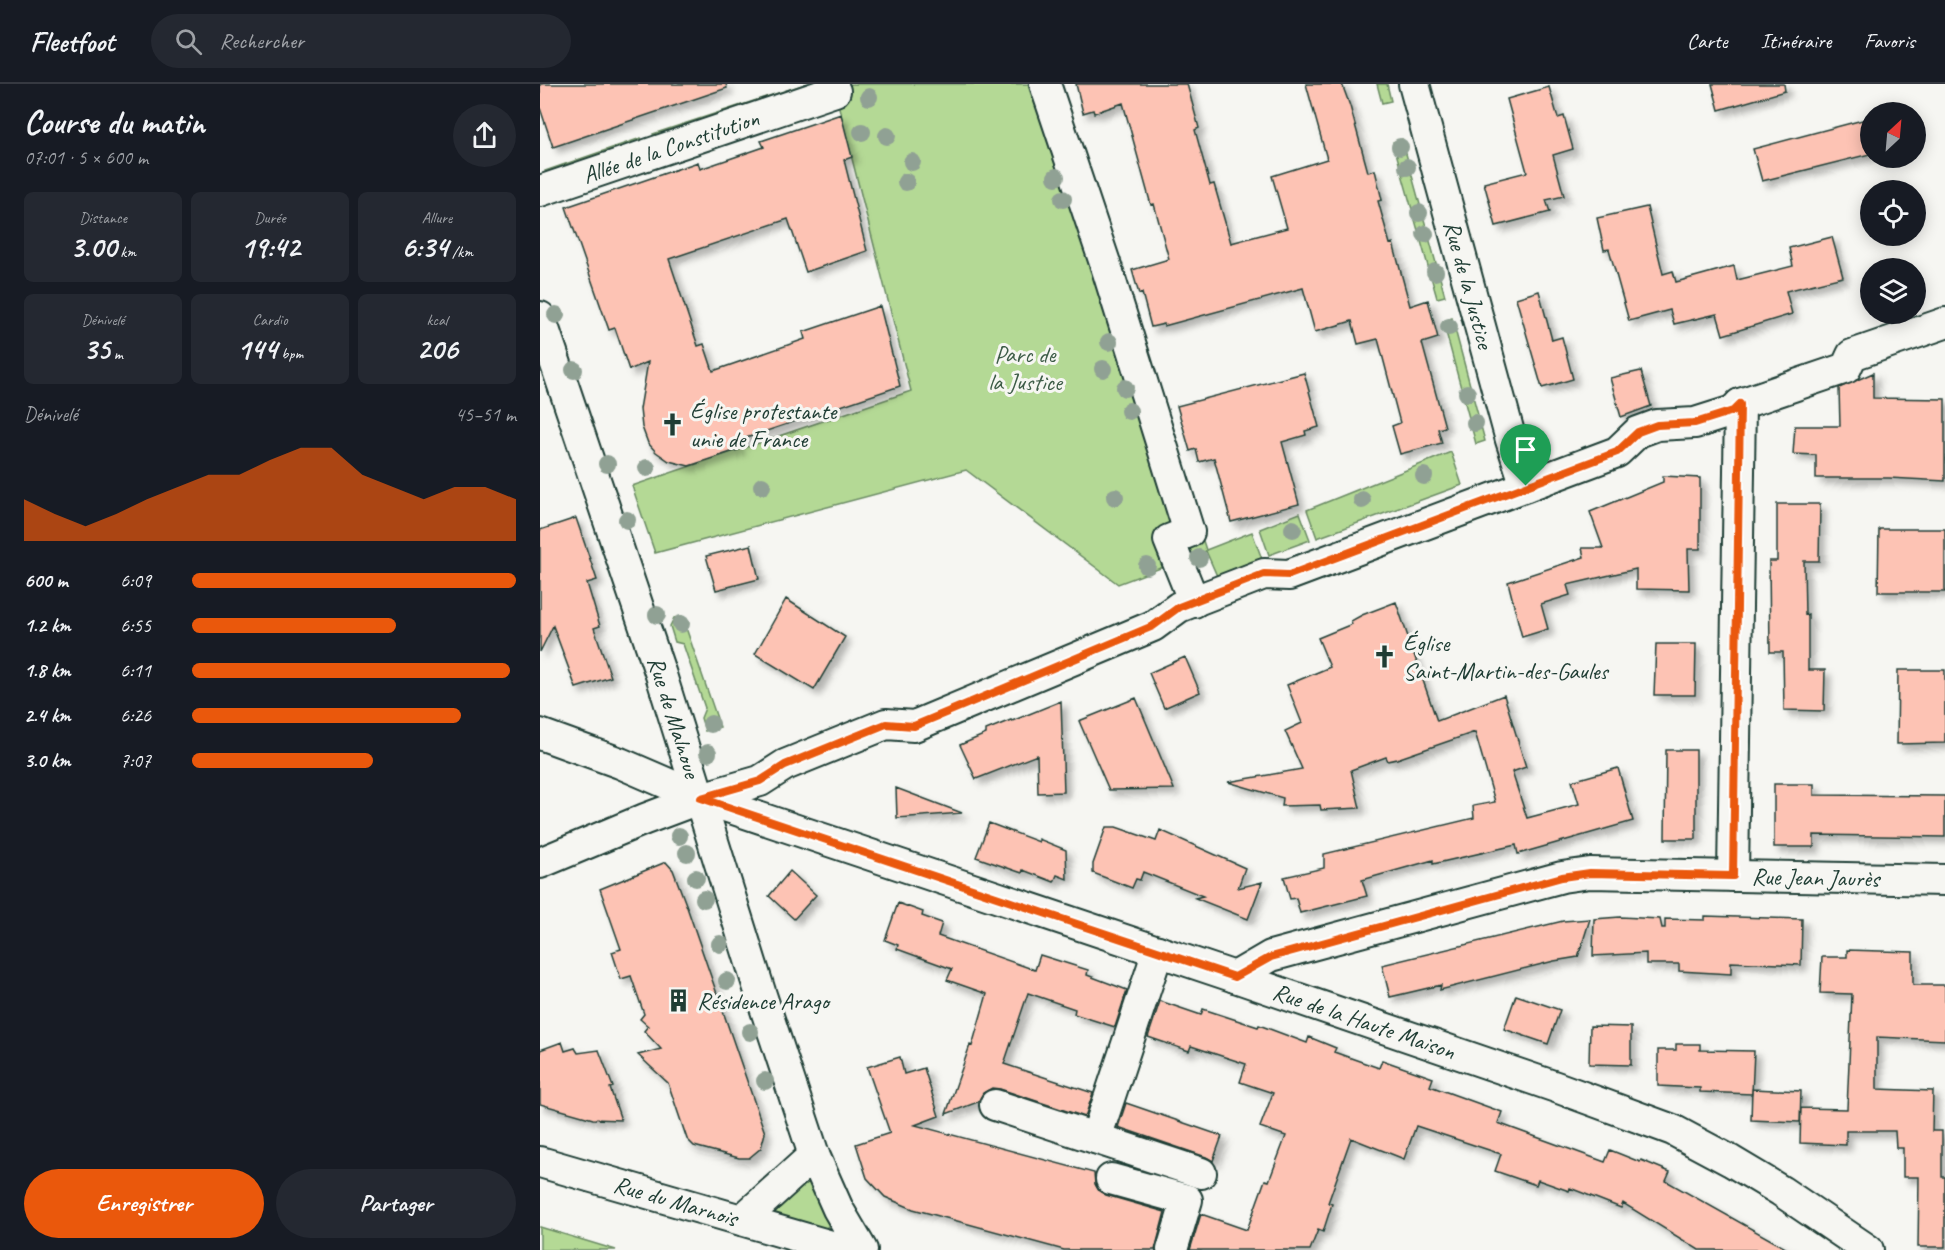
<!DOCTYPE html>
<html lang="fr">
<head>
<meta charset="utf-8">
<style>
  :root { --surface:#171b24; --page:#242831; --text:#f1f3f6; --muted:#9ea1a6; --line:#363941; --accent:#ea580c }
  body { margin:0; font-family:Caveat,sans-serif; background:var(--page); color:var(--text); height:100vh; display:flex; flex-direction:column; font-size:22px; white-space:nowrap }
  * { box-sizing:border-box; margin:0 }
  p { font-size:20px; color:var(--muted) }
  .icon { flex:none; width:33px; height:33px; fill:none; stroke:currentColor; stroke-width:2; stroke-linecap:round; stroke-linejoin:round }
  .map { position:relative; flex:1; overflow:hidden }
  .side { display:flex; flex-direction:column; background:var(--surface); width:540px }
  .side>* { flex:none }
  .needle { width:39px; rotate:26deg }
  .controls { position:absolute; left:1320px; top:18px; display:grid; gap:12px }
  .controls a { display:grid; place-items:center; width:66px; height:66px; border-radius:50%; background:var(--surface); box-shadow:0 3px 15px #0003; font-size:30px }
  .pin { position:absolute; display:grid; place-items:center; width:51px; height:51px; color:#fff; margin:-62px -26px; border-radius:50% 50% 50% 0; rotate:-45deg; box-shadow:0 0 6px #0007 }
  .pin .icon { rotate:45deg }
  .round { display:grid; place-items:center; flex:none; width:63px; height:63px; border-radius:32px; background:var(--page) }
  .headline { display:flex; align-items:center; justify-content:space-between; height:102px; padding:0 24px }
  h1 { font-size:33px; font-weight:600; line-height:45px }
  .figures { display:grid; grid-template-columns:repeat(3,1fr); gap:9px; height:102px; padding:6px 24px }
  .figures div { display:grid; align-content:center; border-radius:9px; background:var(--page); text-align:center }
  .figures b { font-size:30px; font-weight:600 }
  .figures small { font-size:16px; font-weight:400 }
  .figures p { font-size:16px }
  .chart { height:168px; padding:12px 24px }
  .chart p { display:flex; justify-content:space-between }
  .chart svg { width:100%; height:108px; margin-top:6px; fill:var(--accent); opacity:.7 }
  .button { display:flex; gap:12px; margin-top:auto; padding:12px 24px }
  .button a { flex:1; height:69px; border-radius:36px; background:var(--accent); color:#fff; font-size:24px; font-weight:600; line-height:69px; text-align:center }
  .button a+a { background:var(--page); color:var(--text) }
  ul { padding:0 24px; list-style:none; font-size:20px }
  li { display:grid; grid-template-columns:96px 72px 1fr; align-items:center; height:45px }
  li i { height:15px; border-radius:8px; background:var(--accent) }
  header { display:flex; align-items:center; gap:36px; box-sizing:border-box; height:84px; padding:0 30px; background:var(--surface); border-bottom:2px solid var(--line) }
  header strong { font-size:28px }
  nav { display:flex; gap:33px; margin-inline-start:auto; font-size:21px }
  .search { width:420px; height:54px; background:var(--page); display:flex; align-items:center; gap:15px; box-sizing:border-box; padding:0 21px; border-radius:33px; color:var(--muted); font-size:22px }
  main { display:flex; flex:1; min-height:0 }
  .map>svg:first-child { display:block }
  .green { fill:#b4d995; stroke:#6a8b64; stroke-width:1.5 }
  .building { fill:#fdc3b4; stroke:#1f3d34; stroke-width:1.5; filter:url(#shadow) }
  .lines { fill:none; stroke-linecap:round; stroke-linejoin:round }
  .minor-casing { stroke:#1f3d34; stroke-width:34 }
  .minor { stroke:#f6f6f2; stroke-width:30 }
  .tree { fill:#90a194 }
  .route-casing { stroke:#fff; stroke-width:12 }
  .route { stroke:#ea580c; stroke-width:8 }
  .labels { text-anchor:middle; stroke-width:6; stroke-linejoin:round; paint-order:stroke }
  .street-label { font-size:24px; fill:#1f3d34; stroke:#f6f6f2 }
  .park-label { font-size:24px; fill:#3d5c47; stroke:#f6f6f2 }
  .poi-label { font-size:24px; fill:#1f3d34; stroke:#f6f6f2; text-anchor:start }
</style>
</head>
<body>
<header>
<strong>Fleetfoot</strong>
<div class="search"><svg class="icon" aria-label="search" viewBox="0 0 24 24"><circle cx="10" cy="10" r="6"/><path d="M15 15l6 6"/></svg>Rechercher</div>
<nav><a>Carte</a><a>Itinéraire</a><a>Favoris</a></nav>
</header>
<main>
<section class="side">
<div class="headline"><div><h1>Course du matin</h1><p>07:01 · 5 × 600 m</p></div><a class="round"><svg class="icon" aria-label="share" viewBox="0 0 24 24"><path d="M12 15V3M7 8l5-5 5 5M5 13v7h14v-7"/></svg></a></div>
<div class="figures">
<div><p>Distance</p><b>3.00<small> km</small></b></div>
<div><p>Durée</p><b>19:42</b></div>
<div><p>Allure</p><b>6:34<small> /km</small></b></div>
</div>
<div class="figures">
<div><p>Dénivelé</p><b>35<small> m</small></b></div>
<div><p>Cardio</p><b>144<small> bpm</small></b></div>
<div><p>kcal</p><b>206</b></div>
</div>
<div class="chart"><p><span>Dénivelé</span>45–51 m</p>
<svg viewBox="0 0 160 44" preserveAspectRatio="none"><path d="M0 44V27L10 33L20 38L30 33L40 27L50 22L60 17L70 17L80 11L90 6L100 6L110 17L120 22L130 27L140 22L150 22L160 27V44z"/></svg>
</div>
<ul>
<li><b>600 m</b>6:09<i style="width:100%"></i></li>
<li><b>1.2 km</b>6:55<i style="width:63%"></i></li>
<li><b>1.8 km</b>6:11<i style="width:98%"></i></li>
<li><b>2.4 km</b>6:26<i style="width:83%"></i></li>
<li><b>3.0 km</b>7:07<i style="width:56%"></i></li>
</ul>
<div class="button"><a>Enregistrer</a><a>Partager</a></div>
</section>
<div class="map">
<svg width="1405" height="1166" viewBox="0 0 1405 1166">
  <defs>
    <filter id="shadow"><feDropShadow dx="5.5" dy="5.5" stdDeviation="3" flood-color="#0004"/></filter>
  </defs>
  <rect width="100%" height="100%" fill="#f6f6f2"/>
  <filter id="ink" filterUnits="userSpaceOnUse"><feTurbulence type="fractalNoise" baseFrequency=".0167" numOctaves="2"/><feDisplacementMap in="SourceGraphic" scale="12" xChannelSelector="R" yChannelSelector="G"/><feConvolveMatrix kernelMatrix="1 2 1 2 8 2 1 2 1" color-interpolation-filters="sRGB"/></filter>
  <g filter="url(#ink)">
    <path class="green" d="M265 0H279L117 60 113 50Z
      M293 0H515L666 466 712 448 722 475 677 492 666 467 578 500 426 386 115 469 92 402 371 307Z
      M837 0H847L851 17 842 19Z
      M101 54 105 65 8 98 5 87Z
      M862 55 905 212 897 214 853 58Z
      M912 234 945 357 936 360 903 237Z
      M911 368 922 401 777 454 767 426Z
      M760 429 770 456 729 471 720 445Z
      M142 532 180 643 165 647 161 634 165 624 143 560 135 558 130 542 134 534Z
      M267 1092 290 1138 289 1141 284 1146 230 1130Z
      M0 1143 76 1166H0Z"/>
    <path class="building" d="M0 0H186L187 4 13 63 0 24Z
      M536 0H647L659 44 655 46 670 101 674 100 691 159 747 144 732 92 787 75 766 0H802L810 22 828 88 835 86 842 116 838 117 850 160 853 159 870 222 888 216 898 254 882 259 905 343 898 345 902 359 860 370 852 342 860 339 838 255 818 260 812 237 775 248 763 204 624 242V240L611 243 602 209 599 210 592 186 629 175 614 120 611 121 583 19 554 29 553 26 543 29Z
      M1172 0H1244L1245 7 1179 26Z
      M1009 3 1018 34 1024 32 1033 65 1013 71 1024 112 1006 116 1010 128 956 142 944 99 987 88 967 15Z
      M301 30 312 73 304 76 327 167 266 188 248 135 129 175 158 262 164 260 173 287 265 255 263 248 340 222 360 302 197 357 200 365 149 382 129 377 116 368 108 359 102 343 100 325 108 278 89 286 75 244 69 246 26 123 158 78 160 85 224 63 221 57Z
      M1330 34V70L1222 97 1213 65Z
      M1107 123 1123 190 1133 187 1136 198 1194 182 1197 196 1253 182 1249 164 1292 153 1303 193 1246 207 1252 230 1183 251 1177 230 1134 240 1130 226 1089 237 1069 165 1064 166 1057 134Z
      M999 207 1012 256 1022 253 1033 295 1002 304 976 214Z
      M1101 287 1111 322 1081 333 1070 294Z
      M764 289 779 343 765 347 766 351 742 358 759 420 691 438 674 374 659 378 656 365 650 367 637 322Z
      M1333 289V314L1405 315V397L1349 394H1276V371L1253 370 1255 342H1300L1299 304Z
      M1123 392 1160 394V465H1148L1149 506 1096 505V485L1027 501 1030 511 1001 520 1008 545 982 553 968 498 1044 473 1042 464H1063L1050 428 1123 398Z
      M1237 420H1280L1279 477H1264L1265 531 1268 530V586H1285L1284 627 1244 626 1243 568H1230L1229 477H1237Z
      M36 434 57 496 47 499 60 542 54 544 71 593 36 604 13 542 0 568V446Z
      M1339 445H1405V508H1338Z
      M211 461 219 495 176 506 166 472Z
      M246 515 305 553 274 606 215 570Z
      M856 518 897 637 964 611 986 683 972 688 987 734 1039 720 1032 697 1078 684 1093 737 978 770 976 761 893 780V776L822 796 827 812 760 829 756 814 750 815 744 793 784 784V770L934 734 933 722 955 718 935 648 857 675 848 677 846 673 811 686 820 724 781 726 780 721 742 722 743 714 688 698 762 685 745 647 762 639 747 601 790 583 778 554 812 540 811 537 822 531Z
      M1116 560H1156L1155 611H1114Z
      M645 573 660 608 624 624 609 589Z
      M1358 586H1405V659L1357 660Z
      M596 614 634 705 569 706 539 637Z
      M521 617 524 708 498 709 497 671 436 695 420 661 446 650V646L471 636 472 637Z
      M1126 666H1156V755H1125Z
      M1234 700H1274V711L1405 712V753L1274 751V763H1234Z
      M356 704 422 729 357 734Z
      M449 739 499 758V755L526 766 527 795 517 791 514 798 483 786 482 789 436 773Z
      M566 743H576L616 757 620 746 705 784 698 804 722 798 708 835 655 814 663 812 603 788 600 796 596 795 592 804 553 789V780Z
      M126 778 133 786 147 823 225 1049 221 1064 209 1074H199L154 1062 147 1055 128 999 98 971 121 965 104 947 108 942 100 935 104 930 91 892 81 895 72 868 81 865 60 805Z
      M250 787 276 811 254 835 229 812Z
      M358 819 383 828 382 832 402 839 398 852 495 886 500 871 548 886 547 891 587 906 575 943 534 930 535 925 488 909 464 980 553 1009 545 1033 460 1005 452 1004 443 1009 438 1018 406 1030 430 961 432 962 447 910 407 896 412 885 357 865 358 861 345 856Z
      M1165 832 1262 835 1261 881 1191 878V890L1139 887V880H1106V869L1053 872 1054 835 1080 833 1120 835 1122 844H1125V835L1165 836Z
      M1050 835 1038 873 1014 877 900 906 901 901 850 913 842 881 1023 837Z
      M1307 866 1373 868V901H1405V956L1337 953V1005L1393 1007 1392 1047H1402V1093H1405V1163H1378L1379 1093H1363V1064H1356L1355 1047H1306V1061L1260 1059 1261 1024 1307 1025 1312 910 1280 909 1282 873H1307Z
      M976 911 1020 926 1008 960 964 945Z
      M620 917 661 931 663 925 718 943 719 941 767 959 769 953 796 964 794 968 839 984 842 976 893 994 890 1002 962 1028 958 1039 1065 1078 1070 1066 1100 1078 1101 1076 1130 1088 1126 1097 1249 1166H1159L1083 1119 1081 1124 1030 1104 1029 1107 998 1096 996 1101 955 1087 961 1070 876 1042 864 1075 811 1054 788 1119 792 1120 783 1148 778 1146 770 1166H650L661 1130 707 1146 725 1096 729 1097 746 1052 720 1043 733 1009 700 998 706 980 651 962 649 967 608 953Z
      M1050 942 1091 943V981L1049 980Z
      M22 958 25 967 35 964 38 969 59 966 73 1003 70 1004 81 1036 53 1035 0 1020V966Z
      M1136 960H1160V966L1214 967 1212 1010 1160 1008V1004L1118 1002V966H1136Z
      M360 973 364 990 384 984 399 1032 375 1041 554 1089 555 1100 559 1107 566 1111 625 1128 615 1166H524L373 1125 345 1113 327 1094 316 1060 350 1049 327 983Z
      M1212 1005 1261 1007 1260 1038 1211 1036Z
      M586 1019 682 1052 673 1077 666 1073 578 1043Z"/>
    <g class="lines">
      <defs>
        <g id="minor">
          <path d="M505 0 567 185 649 448 629 456 654 518"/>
          <path id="s1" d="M874 0 971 356 986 402"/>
          <path id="s2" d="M0 107 295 7"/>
          <path id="s3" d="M0 233 121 591 221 911 274 1071 298 1125 322 1166"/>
          <path id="s4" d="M0 650 80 679 161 714 695 893 1016 1003 1133 1046 1191 1077 1241 1107 1328 1166"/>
          <path d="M0 779 105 735 161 714 220 697 245 681 346 640 374 642 613 542 639 523 724 490 749 491 1077 368 1098 348 1117 341 1155 339 1193 327 1200 320 1306 284 1312 271 1405 239"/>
          <path d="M1193 792 1200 320"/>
          <path id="s5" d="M695 893 731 872 1022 793 1050 789 1405 796"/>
          <path d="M455 1021 661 1089"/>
          <path d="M556 1054 618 867"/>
          <path id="s6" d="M0 1078 305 1166"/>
          <path d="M571 1095 647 1116 632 1166"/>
          <path d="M202 1136 274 1071"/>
        </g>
      </defs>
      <use href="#minor" class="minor-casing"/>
      <use href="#minor" class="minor"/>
    </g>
    <g class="tree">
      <circle cx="329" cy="13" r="9"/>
      <circle cx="322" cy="48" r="9"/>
      <circle cx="347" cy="52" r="9"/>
      <circle cx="860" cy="63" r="9"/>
      <circle cx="372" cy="78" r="9"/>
      <circle cx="867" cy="83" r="9"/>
      <circle cx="516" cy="93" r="9"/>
      <circle cx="366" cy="98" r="9"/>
      <circle cx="523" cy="115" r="9"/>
      <circle cx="879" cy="129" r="9"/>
      <circle cx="885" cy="150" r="9"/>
      <circle cx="895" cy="188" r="9"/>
      <circle cx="16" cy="231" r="9"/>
      <circle cx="909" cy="243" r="9"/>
      <circle cx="569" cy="258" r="9"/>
      <circle cx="563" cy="285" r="9"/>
      <circle cx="34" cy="286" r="9"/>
      <circle cx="585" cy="304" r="9"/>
      <circle cx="927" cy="309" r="9"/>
      <circle cx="589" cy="327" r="9"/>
      <circle cx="935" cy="339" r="9"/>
      <circle cx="67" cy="380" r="9"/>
      <circle cx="107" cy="384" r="9"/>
      <circle cx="884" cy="392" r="9"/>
      <circle cx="222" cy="402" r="9"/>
      <circle cx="575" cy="413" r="9"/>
      <circle cx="822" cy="416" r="9"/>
      <circle cx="87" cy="436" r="9"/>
      <circle cx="753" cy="445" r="9"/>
      <circle cx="659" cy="474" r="9"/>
      <circle cx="607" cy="482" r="9"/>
      <circle cx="117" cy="531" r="9"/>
      <circle cx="141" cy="540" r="9"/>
      <circle cx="171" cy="640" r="9"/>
      <circle cx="168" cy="669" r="9"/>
      <circle cx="139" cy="752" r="9"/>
      <circle cx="147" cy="769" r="9"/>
      <circle cx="156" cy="794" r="9"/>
      <circle cx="164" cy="815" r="9"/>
      <circle cx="180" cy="860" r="9"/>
      <circle cx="187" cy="897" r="9"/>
      <circle cx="210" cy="948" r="9"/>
      <circle cx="225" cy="997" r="9"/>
    </g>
  </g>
  <g class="lines" filter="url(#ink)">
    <defs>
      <path id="route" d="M1200 320 1193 792 1050 789 1022 793 731 873 695 893 161 714 220 697 245 681 346 640 374 642 613 542 639 523 724 490 749 491 1077 368 1098 348 1117 341 1155 339 1193 327Z"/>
    </defs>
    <use href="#route" class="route-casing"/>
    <use href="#route" class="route"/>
  </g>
  <defs>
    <symbol id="church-bare" viewBox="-9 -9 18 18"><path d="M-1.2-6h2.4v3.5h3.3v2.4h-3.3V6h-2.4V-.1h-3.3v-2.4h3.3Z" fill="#1f3d34" stroke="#f6f6f2" stroke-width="2.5" paint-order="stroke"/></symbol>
    <symbol id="building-bare" viewBox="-9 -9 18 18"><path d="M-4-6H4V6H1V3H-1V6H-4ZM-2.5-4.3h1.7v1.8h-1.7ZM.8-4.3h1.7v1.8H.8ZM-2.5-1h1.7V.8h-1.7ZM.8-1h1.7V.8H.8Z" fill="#1f3d34" stroke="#f6f6f2" stroke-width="2.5" paint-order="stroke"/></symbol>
  </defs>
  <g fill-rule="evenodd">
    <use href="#church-bare" x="116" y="324" width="33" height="33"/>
    <use href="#church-bare" x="828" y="556" width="33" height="33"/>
    <use href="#building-bare" x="122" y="900" width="33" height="33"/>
  </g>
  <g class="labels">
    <g class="street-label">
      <text dy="8" stroke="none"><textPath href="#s2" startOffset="138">Allée de la Constitution</textPath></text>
      <text dy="8" stroke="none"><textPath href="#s1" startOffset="208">Rue de la Justice</textPath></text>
      <text dy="8" stroke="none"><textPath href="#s3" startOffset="422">Rue de Malnoue</textPath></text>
      <text dy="8" stroke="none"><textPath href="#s5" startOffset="597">Rue Jean Jaurès</textPath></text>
      <text dy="8" stroke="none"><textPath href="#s4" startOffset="873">Rue de la Haute Maison</textPath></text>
      <text dy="8" stroke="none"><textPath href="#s6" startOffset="141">Rue du Marnois</textPath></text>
    </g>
    <g class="park-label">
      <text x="485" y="278">Parc de<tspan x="485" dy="28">la Justice</tspan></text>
    </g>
    <g class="poi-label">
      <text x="150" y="335">Église protestante<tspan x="150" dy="28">unie de France</tspan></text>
      <text x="863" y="567">Église<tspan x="863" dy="28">Saint-Martin-des-Gaules</tspan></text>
      <text x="157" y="925">Résidence Arago</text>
    </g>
  </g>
</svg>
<div class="controls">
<a><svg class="needle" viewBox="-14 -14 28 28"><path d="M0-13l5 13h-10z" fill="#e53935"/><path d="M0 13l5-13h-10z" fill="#9ea1a6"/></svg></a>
<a><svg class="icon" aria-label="locate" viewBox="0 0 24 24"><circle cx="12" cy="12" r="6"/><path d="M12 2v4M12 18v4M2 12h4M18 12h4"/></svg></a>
<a><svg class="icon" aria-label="layers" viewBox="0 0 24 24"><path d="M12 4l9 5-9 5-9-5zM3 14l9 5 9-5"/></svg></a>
</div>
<div class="pin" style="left:986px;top:402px;background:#1e9e55"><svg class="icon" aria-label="arrive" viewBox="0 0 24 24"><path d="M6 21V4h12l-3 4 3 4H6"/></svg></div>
</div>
</main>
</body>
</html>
